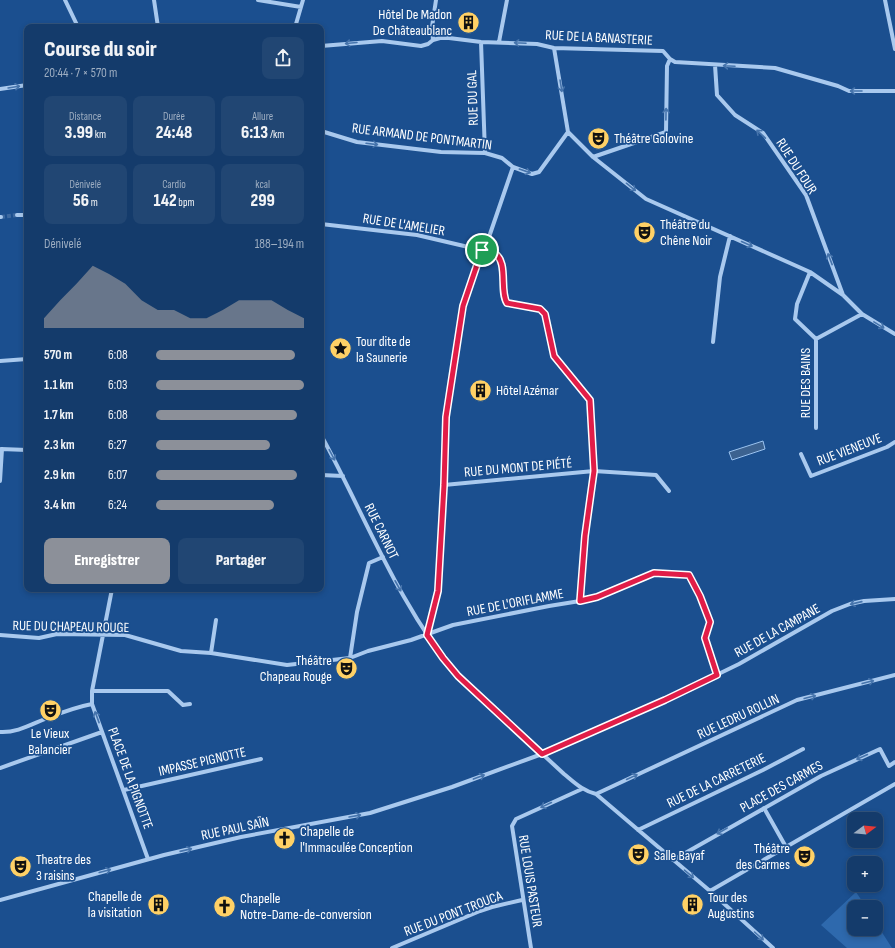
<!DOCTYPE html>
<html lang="fr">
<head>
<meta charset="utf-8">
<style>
  :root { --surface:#143b6b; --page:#214673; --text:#f1f3f6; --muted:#9dadc1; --line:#33557e; --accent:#8c9099 }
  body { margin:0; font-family:"Sofia Sans Condensed",sans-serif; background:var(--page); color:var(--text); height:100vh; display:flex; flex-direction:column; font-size:15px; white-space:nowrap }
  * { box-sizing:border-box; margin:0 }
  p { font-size:13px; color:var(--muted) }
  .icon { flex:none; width:22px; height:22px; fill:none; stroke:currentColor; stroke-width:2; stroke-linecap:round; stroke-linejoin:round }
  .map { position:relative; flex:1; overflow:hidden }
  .sheet { position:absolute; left:24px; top:24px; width:300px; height:568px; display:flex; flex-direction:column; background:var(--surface); border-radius:8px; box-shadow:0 2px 6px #0003,0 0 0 1px var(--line) }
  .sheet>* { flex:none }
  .needle { width:26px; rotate:74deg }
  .controls { position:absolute; left:847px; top:812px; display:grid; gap:8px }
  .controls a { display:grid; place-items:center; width:36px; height:36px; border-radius:8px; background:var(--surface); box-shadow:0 2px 6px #0003,0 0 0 1px var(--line); font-size:20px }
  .pin { position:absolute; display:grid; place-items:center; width:34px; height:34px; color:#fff; margin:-17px; border:2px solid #fff; border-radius:50%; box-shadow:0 1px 4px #0007 }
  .round { display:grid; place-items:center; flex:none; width:42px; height:42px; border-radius:8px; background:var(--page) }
  .overview { display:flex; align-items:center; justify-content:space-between; height:68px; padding:0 20px }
  h1 { font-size:22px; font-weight:800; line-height:30px }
  .stats { display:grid; grid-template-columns:repeat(3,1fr); gap:6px; height:68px; padding:4px 20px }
  .stats div { display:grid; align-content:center; border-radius:8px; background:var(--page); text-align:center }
  .stats b { font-size:17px; font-weight:800 }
  .stats small { font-size:11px; font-weight:400 }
  .stats p { font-size:11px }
  .chart { height:112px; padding:8px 20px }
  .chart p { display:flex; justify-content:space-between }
  .chart svg { width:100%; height:72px; margin-top:4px; fill:var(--accent); opacity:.7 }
  .action { display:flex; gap:8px; margin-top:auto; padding:8px 20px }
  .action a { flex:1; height:46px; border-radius:8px; background:var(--accent); color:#fff; font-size:16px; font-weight:800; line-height:46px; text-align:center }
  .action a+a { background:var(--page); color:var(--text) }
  ul { padding:0 20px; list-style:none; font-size:13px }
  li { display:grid; grid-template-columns:64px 48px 1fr; align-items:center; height:30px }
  li i { height:10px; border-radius:5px; background:var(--accent) }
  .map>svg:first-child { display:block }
  .green { fill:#2e69ad }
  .water { fill:#3c6290; stroke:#9cc4f0 }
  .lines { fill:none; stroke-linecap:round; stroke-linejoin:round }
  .street-tunnel { stroke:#3d69a0; stroke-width:4; stroke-dasharray:4 2; stroke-linecap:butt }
  .street { stroke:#a9c9ee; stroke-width:4 }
  .oneway { stroke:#4674ac }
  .route-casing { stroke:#fff; stroke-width:8 }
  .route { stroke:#e11d48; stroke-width:5 }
  .labels { text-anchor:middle; stroke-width:3.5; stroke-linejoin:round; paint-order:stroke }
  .poi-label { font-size:14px; fill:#fff; stroke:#1b4f8f; text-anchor:start }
  .street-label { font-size:14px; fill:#fff; stroke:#1b4f8f }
</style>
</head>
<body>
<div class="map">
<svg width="895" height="948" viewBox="0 0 895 948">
  <rect width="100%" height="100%" fill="#1b4f8f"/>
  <path class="green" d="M856 892 866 907H854V929H876V923L892 948H847L821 925Z"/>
  <path class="water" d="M763 441 765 449 732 460 729 452Z"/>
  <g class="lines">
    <path class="street-tunnel" d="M1 217 17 215"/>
    <path class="street" d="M65 0 78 27
      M154 0 158 27
      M258 0 301 7
      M885 0 895 49
      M297 27 296 24 303 0
      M433 40 432 27 436 0
      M481 42 485 153
      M499 42 507 0
      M321 46 382 41 421 46 428 44 433 40 440 38H449L481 42 537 44 554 48 663 51 670 59 675 62 775 68 838 86 849 91H895
      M554 48 568 132 593 157 646 199 810 272 843 295 862 314 895 334
      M715 65 717 95 735 115 763 133 806 195 843 295
      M0 89 27 85
      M321 131 357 142 441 152 485 153 502 158 513 167 532 174 539 172 568 132
      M593 157 666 132 667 66 670 59
      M17 215H27
      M0 217H1
      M321 224 417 235 494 253C510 268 498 289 507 303L540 309 545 314 554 356 590 400 594 471 656 475 669 491
      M810 272 797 304 795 319 816 339
      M713 342 720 277 730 236
      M0 361 27 359
      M816 428V339L862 314
      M321 435C365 515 398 605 458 676L564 774C575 783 583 791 596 794L710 891 773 948
      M1 449 27 450
      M801 454 811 476 887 447 895 442
      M321 475 343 476
      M0 481 2 449
      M444 485 594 471 585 536 580 601
      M112 589 92 691V704L148 859
      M0 635 39 638 57 634 125 635 181 651 211 653 287 665 350 658 368 651 411 640 453 625 549 606 580 601 597 597 654 573 689 575 700 596 709 623 705 638 717 675
      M427 635 438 591 444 485 446 417 463 306 476 267 489 237 513 167
      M211 653 216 620
      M350 658 357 612 369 563 383 557
      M92 691H168L183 705 190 704
      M0 732C16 733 30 725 45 719 60 713 76 707 92 704
      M0 768 102 732
      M124 790 261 759
      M596 794 797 700 895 675
      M638 830 763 770 803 749
      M786 847 895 784
      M673 860 821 776 880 749 889 766 895 762
      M710 891 786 847 764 808
      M0 900 164 855 241 837 370 813 452 787 542 754 665 700 739 664 832 611 850 604 864 601 895 599
      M392 948 480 911 492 907 522 900
      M531 948 512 826 516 819 582 789"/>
  </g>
  <defs><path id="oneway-shaft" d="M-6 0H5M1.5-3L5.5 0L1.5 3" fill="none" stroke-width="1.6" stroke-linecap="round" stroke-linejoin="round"/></defs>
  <g class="oneway">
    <use href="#oneway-shaft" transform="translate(351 43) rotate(175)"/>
    <use href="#oneway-shaft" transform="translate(520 43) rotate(-177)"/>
    <use href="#oneway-shaft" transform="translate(729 66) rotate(-177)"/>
    <use href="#oneway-shaft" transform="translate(561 86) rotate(81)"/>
    <use href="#oneway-shaft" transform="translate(14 87) rotate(-9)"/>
    <use href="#oneway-shaft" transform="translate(856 91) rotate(180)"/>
    <use href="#oneway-shaft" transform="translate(666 114) rotate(-89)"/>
    <use href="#oneway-shaft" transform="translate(761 134) rotate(-137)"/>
    <use href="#oneway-shaft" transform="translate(372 144) rotate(7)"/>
    <use href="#oneway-shaft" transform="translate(525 171) rotate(19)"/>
    <use href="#oneway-shaft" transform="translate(631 187) rotate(39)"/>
    <use href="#oneway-shaft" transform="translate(747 244) rotate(24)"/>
    <use href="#oneway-shaft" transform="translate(830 259) rotate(-111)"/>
    <use href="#oneway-shaft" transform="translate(879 325) rotate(31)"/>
    <use href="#oneway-shaft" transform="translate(332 455) rotate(62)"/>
    <use href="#oneway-shaft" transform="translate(398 586) rotate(61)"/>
    <use href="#oneway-shaft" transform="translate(856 603) rotate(167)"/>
    <use href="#oneway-shaft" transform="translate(868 682) rotate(-14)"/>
    <use href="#oneway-shaft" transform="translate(810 697) rotate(-14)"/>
    <use href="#oneway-shaft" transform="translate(97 717) rotate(-110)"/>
    <use href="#oneway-shaft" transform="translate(862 757) rotate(156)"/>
    <use href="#oneway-shaft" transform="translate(479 777) rotate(-20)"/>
    <use href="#oneway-shaft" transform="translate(632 777) rotate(-25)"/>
    <use href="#oneway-shaft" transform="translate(546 805) rotate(155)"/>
    <use href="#oneway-shaft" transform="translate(355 816) rotate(-10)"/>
    <use href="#oneway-shaft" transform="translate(722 831) rotate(150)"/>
    <use href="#oneway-shaft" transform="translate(186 850) rotate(-13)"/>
    <use href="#oneway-shaft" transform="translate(105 871) rotate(-15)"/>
    <use href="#oneway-shaft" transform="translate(689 874) rotate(40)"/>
    <use href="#oneway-shaft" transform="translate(759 936) rotate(42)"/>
  </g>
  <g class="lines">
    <defs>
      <path id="route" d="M482 250C486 251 491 251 494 253 509 261 499 291 507 303L540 309 545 314 554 356 590 400 594 471 585 536 580 601 597 597 654 573 689 575 700 596 710 622 705 638 717 675 665 700 542 754 458 676 443 658 427 635 438 591 444 485 446 417 463 306Z"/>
    </defs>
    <use href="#route" class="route-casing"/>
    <use href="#route" class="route"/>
  </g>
  <defs>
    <symbol id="building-disc" viewBox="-11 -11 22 22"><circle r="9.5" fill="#ffd166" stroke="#1b4f8f"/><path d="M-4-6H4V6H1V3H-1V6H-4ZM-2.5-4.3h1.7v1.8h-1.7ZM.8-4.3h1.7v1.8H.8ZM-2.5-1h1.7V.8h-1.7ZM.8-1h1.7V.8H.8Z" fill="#111"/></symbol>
    <symbol id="theatre-disc" viewBox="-11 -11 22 22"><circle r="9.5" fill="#ffd166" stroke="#1b4f8f"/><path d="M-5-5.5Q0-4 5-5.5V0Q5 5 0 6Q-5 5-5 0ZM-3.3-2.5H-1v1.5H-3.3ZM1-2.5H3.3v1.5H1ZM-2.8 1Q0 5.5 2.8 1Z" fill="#111"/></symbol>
    <symbol id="sight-disc" viewBox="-11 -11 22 22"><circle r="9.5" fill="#ffd166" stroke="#1b4f8f"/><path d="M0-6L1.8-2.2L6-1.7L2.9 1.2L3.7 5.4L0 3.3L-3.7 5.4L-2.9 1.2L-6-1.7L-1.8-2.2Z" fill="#111"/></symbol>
    <symbol id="church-disc" viewBox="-11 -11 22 22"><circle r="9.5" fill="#ffd166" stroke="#1b4f8f"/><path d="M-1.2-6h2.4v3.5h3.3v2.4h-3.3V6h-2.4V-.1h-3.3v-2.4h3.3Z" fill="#111"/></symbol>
  </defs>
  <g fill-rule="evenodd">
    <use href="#building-disc" x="456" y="10" width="25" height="25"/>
    <use href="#theatre-disc" x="586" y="126" width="25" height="25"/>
    <use href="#theatre-disc" x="632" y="220" width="25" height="25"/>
    <use href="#sight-disc" x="328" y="336" width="25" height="25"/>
    <use href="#building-disc" x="468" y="378" width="25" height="25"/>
    <use href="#theatre-disc" x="334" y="656" width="25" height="25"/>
    <use href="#theatre-disc" x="38" y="698" width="25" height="25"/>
    <use href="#church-disc" x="272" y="826" width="25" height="25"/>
    <use href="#theatre-disc" x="626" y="842" width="25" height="25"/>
    <use href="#theatre-disc" x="792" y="844" width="25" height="25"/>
    <use href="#theatre-disc" x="8" y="854" width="25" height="25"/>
    <use href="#building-disc" x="146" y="892" width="25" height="25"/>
    <use href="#building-disc" x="680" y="892" width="25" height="25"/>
    <use href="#church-disc" x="212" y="894" width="25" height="25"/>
  </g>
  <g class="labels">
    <g class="poi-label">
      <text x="452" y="19" text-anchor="end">Hôtel De Madon<tspan x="452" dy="16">De Châteaublanc</tspan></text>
      <text x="614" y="143">Théâtre Golovine</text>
      <text x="660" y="229">Théâtre du<tspan x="660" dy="16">Chêne Noir</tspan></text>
      <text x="356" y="346">Tour dite de<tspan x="356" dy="16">la Saunerie</tspan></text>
      <text x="496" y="395">Hôtel Azémar</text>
      <text x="332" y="665" text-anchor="end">Théâtre<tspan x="332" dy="16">Chapeau Rouge</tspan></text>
      <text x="50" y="738" text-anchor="middle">Le Vieux<tspan x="50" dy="16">Balancier</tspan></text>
      <text x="300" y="836">Chapelle de<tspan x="300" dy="16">l'Immaculée Conception</tspan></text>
      <text x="790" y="853" text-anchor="end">Théâtre<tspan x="790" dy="16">des Carmes</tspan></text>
      <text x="654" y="860">Salle Bayaf</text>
      <text x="36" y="864">Theatre des<tspan x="36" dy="16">3 raisins</tspan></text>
      <text x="142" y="901" text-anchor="end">Chapelle de<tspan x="142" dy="16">la visitation</tspan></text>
      <text x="708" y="902">Tour des<tspan x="708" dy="16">Augustins</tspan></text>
      <text x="240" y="903">Chapelle<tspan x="240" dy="16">Notre-Dame-de-conversion</tspan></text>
    </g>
    <g class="street-label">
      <text transform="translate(599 37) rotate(3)" y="5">RUE DE LA BANASTERIE</text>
      <text transform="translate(472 98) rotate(-92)" y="5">RUE DU GAL</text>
      <text transform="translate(422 136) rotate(7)" y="5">RUE ARMAND DE PONTMARTIN</text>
      <text transform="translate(797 166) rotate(57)" y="5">RUE DU FOUR</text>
      <text transform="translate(404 224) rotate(9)" y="5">RUE DE L'AMELIER</text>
      <text transform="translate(805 383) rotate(-90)" y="5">RUE DES BAINS</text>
      <text transform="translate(849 449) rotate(-21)" y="5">RUE VIENEUVE</text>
      <text transform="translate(518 467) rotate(-5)" y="5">RUE DU MONT DE PIÉTÉ</text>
      <text transform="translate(382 531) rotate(64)" y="5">RUE CARNOT</text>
      <text transform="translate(515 602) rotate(-11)" y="5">RUE DE L'ORIFLAMME</text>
      <text transform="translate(71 626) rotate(1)" y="5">RUE DU CHAPEAU ROUGE</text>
      <text transform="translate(777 630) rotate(-29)" y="5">RUE DE LA CAMPANE</text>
      <text transform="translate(738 716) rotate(-25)" y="5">RUE LEDRU ROLLIN</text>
      <text transform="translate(202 761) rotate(-13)" y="5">IMPASSE PIGNOTTE</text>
      <text transform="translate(131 778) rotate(70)" y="5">PLACE DE LA PIGNOTTE</text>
      <text transform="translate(716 780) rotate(-26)" y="5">RUE DE LA CARRETERIE</text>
      <text transform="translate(781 786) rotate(-29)" y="5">PLACE DES CARMES</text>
      <text transform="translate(235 828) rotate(-12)" y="5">RUE PAUL SAÏN</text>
      <text transform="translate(531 881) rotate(81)" y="5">RUE LOUIS PASTEUR</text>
      <text transform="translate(453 913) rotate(-21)" y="5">RUE DU PONT TROUCA</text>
    </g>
  </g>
</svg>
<div class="controls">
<a><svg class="needle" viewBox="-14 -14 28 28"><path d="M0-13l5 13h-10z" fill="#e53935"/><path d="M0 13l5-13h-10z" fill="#9dadc1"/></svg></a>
<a>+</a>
<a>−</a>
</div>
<div class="pin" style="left:482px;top:250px;background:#1e9e55"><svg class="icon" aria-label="arrive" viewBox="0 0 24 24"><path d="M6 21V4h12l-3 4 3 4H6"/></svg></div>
<section class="sheet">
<div class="overview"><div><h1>Course du soir</h1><p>20:44 · 7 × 570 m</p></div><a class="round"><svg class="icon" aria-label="share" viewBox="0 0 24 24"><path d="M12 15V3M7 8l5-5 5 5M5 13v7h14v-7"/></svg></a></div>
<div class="stats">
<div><p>Distance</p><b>3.99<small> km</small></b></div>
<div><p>Durée</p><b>24:48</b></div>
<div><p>Allure</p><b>6:13<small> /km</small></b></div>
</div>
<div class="stats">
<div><p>Dénivelé</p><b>56<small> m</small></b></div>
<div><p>Cardio</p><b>142<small> bpm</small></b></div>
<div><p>kcal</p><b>299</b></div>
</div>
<div class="chart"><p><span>Dénivelé</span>188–194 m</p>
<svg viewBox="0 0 160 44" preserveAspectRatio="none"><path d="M0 44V38L10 27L20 17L30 6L40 11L50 17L60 27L70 33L80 33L90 38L100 38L110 33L120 27L130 27L140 27L150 33L160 38V44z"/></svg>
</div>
<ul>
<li><b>570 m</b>6:08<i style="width:94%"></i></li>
<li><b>1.1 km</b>6:03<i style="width:100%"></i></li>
<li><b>1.7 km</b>6:08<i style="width:95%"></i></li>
<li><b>2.3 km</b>6:27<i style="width:77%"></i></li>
<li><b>2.9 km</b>6:07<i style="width:95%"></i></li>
<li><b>3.4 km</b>6:24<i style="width:80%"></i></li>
</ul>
<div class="action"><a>Enregistrer</a><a>Partager</a></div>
</section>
</div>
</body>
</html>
